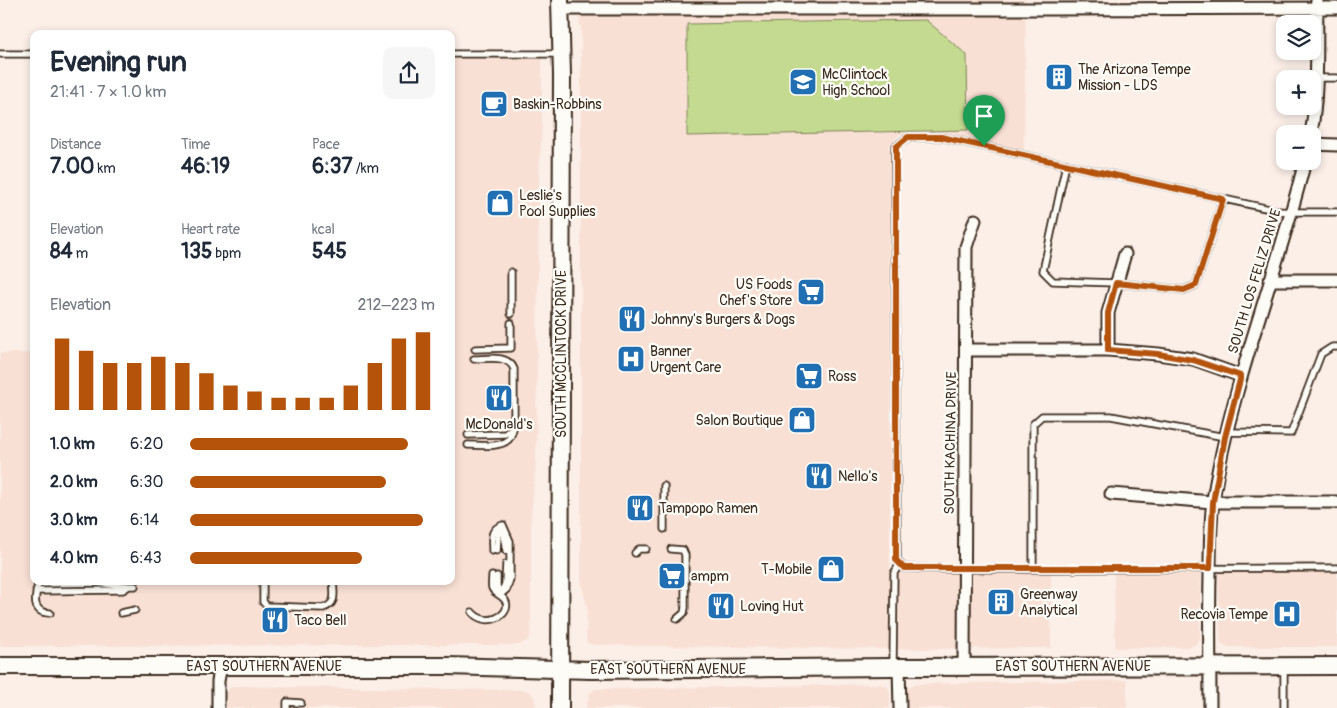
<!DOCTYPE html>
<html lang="en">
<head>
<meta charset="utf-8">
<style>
  :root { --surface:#fff; --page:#f6f6f7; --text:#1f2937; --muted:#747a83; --accent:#b45309 }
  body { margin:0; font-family:Pangolin,sans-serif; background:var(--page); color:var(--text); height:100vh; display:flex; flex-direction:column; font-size:19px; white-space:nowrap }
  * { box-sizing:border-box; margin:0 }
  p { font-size:16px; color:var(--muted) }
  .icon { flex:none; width:28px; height:28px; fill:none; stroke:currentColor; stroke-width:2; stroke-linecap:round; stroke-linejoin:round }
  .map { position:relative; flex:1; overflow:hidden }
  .drawer { position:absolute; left:30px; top:30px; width:425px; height:555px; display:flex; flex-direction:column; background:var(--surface); border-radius:10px; box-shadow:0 2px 8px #0003 }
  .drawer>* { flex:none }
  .controls { position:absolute; left:1276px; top:15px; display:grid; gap:10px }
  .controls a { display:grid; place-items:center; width:45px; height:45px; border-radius:10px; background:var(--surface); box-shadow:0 2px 8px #0003; font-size:25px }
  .pin { position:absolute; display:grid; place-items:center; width:42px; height:42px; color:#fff; margin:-51px -21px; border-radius:50% 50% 50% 0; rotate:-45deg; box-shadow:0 0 5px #0007 }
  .pin .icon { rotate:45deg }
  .round { display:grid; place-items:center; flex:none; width:52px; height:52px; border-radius:10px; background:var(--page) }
  .overview { display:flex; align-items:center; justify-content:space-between; height:85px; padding:0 20px }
  h1 { font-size:28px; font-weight:700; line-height:38px }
  .stats { display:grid; grid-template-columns:repeat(3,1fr); gap:8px; height:85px; padding:5px 20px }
  .stats div { display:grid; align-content:center }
  .stats b { font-size:21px; font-weight:700 }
  .stats small { font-size:14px; font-weight:400 }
  .stats p { font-size:14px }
  .chart { height:140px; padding:10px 20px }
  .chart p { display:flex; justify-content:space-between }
  .chart svg { width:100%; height:90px; margin-top:5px; stroke:var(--accent); stroke-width:6 }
  ul { padding:0 20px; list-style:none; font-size:16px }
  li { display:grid; grid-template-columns:80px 60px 1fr; align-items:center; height:38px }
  li i { height:12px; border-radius:6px; background:var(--accent) }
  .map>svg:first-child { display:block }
  .built { fill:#f9e0d5 }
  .green { fill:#c3da90; stroke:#7f8257 }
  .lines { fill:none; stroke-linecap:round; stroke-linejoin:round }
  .service-casing { stroke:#3b2a1e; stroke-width:9 }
  .minor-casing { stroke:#3b2a1e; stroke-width:15 }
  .secondary-casing { stroke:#3b2a1e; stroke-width:20 }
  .service { stroke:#fdfcf7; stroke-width:5.5 }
  .minor { stroke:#fdfcf7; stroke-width:11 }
  .secondary { stroke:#fdfcf7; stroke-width:16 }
  .route-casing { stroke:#fff; stroke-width:10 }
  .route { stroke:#b45309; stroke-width:6 }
  .labels { text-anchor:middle; stroke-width:4.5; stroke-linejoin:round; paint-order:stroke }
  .poi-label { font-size:14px; fill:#3b2a1e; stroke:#fdfcf7; text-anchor:start }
  .street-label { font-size:14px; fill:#3b2a1e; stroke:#fdfcf7 }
</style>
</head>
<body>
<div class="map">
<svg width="1337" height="708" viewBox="0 0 1337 708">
  <rect width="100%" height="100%" fill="#fbefe8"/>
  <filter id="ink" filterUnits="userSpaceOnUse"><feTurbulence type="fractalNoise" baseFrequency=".02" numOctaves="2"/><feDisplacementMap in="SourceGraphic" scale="10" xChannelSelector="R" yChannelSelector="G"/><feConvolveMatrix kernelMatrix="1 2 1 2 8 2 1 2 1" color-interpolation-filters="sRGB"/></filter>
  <g filter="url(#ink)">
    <path class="built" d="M576 0H1026L1024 151 942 133 900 134 888 147 891 151 890 649 594 645 587 643 586 639 587 608 581 580V30Z
      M451 54H542V126L539 174 536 464 531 516V629L530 636 527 641 519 645 0 646V353H34V581H451Z
      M900 564 904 568H1051V648L893 649 894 573Z
      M1114 568H1200V639L1196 644 1190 647 1115 648Z
      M1218 568H1337V647H1226L1221 643 1220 638Z
      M1127 680V708H906V693L908 688 914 684Z
      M880 684 888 687 890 693V708H586L590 693 595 689Z
      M235 686 525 690 531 693 535 699 536 708H226L227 692 229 688Z"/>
    <path class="green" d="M926 20 967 55 968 130 687 136V24Z"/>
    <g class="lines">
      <defs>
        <path id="service" d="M0 54H34
          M451 54H560
          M1317 78H1337
          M1066 164 1043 271 1053 281 1116 283 1184 290 1196 285 1223 199
          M1337 212H1292L1279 211 941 137H908L895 147 897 560 904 568 964 569 1337 568
          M511 314V272
          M475 349 511 348V323
          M1226 432 1291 433 1321 354 1332 347H1337
          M468 435 505 434 512 428 514 423V369C508 354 487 359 474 359
          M468 445C480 445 499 448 508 440 511 437 512 433 513 429
          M664 486V529
          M503 529 506 551
          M671 549 683 550 685 555V608L684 613 677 619
          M492 551C492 539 489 529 503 525
          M497 551 498 535 503 525
          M635 553 639 549H646
          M1033 569V424L1042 416H1111L1225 437
          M497 576V586L500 595
          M263 581V602L267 606 323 608C337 604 334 594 333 581
          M36 591 123 590 129 586H135
          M501 593 505 584 506 564
          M500 595 507 589 510 579V541L503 525
          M472 612C485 628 511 616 506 602 503 595 494 594 492 588 491 584 492 579 492 576
          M50 613C31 613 35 597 38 584L95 583 129 586
          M121 613 135 610
          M893 665 894 573 900 564
          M1284 668V708
          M287 708V702L301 703"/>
        <path id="minor" d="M561 9H1050L1337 8
          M1311 134C1319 89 1316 45 1317 0
          M1312 144 1337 145
          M1270 280H1337
          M966 350H1108L1158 354 1193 359 1241 376
          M1108 350V313L1125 254
          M1111 494 1213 502H1337
          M964 666 966 247 975 220
          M899 667 900 708
          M218 708V681L221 666
          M1210 708C1210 664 1209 620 1210 576 1210 551 1210 525 1213 500 1231 384 1277 275 1305 161"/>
        <path id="secondary" d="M0 666H448L591 670 893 667 1337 666
          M560 708 562 75 560 0"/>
      </defs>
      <use href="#service" class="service-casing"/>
      <use href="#minor" class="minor-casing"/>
      <use href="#secondary" class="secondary-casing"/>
      <use href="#service" class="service"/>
      <use href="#minor" class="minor"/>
      <use href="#secondary" class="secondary"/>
    </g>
  </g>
  <g class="lines" filter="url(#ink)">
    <defs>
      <path id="route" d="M908 137H941L1223 199 1196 285 1184 290 1116 283 1108 313V350L1158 354 1193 360 1241 376 1225 437 1213 502 1210 568H904L896 560V147Z"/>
    </defs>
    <use href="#route" class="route-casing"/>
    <use href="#route" class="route"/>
  </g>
  <defs>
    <symbol id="building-square" viewBox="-11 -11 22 22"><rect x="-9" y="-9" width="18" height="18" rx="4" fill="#1f6fb2" stroke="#fdfcf7"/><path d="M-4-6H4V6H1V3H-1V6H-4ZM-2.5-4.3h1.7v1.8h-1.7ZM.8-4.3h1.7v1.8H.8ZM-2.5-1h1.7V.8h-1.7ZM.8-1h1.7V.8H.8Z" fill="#fff"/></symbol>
    <symbol id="school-square" viewBox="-11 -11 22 22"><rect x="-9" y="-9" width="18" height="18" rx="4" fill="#1f6fb2" stroke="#fdfcf7"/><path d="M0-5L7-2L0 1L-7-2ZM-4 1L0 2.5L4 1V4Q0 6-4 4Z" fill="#fff"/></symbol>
    <symbol id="cafe-square" viewBox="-11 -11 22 22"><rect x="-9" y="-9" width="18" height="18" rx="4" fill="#1f6fb2" stroke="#fdfcf7"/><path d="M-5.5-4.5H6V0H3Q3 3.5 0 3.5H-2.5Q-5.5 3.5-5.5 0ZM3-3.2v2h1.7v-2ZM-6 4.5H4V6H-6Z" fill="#fff"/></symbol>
    <symbol id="shop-square" viewBox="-11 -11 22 22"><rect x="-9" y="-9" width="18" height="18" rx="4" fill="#1f6fb2" stroke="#fdfcf7"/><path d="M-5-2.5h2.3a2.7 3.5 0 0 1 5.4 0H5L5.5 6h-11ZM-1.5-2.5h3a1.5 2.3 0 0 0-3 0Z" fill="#fff"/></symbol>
    <symbol id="supermarket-square" viewBox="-11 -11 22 22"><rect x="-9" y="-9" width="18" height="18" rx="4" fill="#1f6fb2" stroke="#fdfcf7"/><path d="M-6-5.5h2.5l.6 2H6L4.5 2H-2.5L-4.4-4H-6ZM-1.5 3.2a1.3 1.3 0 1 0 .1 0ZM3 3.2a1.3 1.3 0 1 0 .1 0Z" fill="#fff"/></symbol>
    <symbol id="restaurant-square" viewBox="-11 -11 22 22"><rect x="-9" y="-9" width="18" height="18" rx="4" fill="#1f6fb2" stroke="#fdfcf7"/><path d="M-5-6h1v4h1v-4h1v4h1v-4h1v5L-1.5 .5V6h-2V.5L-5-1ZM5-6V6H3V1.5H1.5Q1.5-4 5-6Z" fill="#fff"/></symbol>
    <symbol id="hospital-square" viewBox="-11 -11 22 22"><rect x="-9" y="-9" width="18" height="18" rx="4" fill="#1f6fb2" stroke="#fdfcf7"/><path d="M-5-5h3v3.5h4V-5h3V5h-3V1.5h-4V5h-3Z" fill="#fff"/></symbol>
  </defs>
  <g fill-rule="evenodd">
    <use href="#building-square" x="1043" y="61" width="32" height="32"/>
    <use href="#school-square" x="787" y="66" width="32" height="32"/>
    <use href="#cafe-square" x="478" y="88" width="32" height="32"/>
    <use href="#shop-square" x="484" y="187" width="32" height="32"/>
    <use href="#supermarket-square" x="795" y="276" width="32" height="32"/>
    <use href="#restaurant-square" x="616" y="303" width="32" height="32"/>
    <use href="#hospital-square" x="615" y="343" width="32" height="32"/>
    <use href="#supermarket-square" x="793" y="360" width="32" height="32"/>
    <use href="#restaurant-square" x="483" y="382" width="32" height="32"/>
    <use href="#shop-square" x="786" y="404" width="32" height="32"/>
    <use href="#restaurant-square" x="803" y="460" width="32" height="32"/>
    <use href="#restaurant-square" x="624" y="492" width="32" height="32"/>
    <use href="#shop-square" x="815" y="553" width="32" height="32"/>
    <use href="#supermarket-square" x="656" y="560" width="32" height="32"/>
    <use href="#building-square" x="985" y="586" width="32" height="32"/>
    <use href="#restaurant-square" x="705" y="590" width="32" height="32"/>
    <use href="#hospital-square" x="1271" y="598" width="32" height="32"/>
    <use href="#restaurant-square" x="259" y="604" width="32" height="32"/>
  </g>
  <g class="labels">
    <g class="poi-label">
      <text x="1078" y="74">The Arizona Tempe<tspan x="1078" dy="16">Mission - LDS</tspan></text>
      <text x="822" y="79">McClintock<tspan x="822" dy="16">High School</tspan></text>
      <text x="513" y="109">Baskin-Robbins</text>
      <text x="519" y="200">Leslie's<tspan x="519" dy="16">Pool Supplies</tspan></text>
      <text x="792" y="289" text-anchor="end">US Foods<tspan x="792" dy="16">Chef's Store</tspan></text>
      <text x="651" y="324">Johnny's Burgers &amp; Dogs</text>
      <text x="650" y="356">Banner<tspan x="650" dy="16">Urgent Care</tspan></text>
      <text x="828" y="381">Ross</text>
      <text x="783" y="425" text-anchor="end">Salon Boutique</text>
      <text x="499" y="429" text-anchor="middle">McDonald's</text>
      <text x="838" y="481">Nello's</text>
      <text x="659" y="513">Tampopo Ramen</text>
      <text x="812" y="574" text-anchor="end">T-Mobile</text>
      <text x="691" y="581">ampm</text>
      <text x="1020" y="599">Greenway<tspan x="1020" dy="16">Analytical</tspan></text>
      <text x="740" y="611">Loving Hut</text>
      <text x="1268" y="619" text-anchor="end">Recovia Tempe</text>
      <text x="294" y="625">Taco Bell</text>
    </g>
    <g class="street-label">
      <text transform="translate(1254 281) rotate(-73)" y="5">SOUTH LOS FELIZ DRIVE</text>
      <text transform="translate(561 354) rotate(-90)" y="5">SOUTH MCCLINTOCK DRIVE</text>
      <text transform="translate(950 443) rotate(-89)" y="5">SOUTH KACHINA DRIVE</text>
      <text x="264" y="671">EAST SOUTHERN AVENUE</text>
      <text x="1073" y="671">EAST SOUTHERN AVENUE</text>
      <text x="668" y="674">EAST SOUTHERN AVENUE</text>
    </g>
  </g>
</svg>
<div class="controls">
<a><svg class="icon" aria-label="layers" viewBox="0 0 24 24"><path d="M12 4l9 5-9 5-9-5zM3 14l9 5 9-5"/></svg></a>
<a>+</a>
<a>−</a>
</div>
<div class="pin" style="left:984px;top:146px;background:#1e9e55"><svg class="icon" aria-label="arrive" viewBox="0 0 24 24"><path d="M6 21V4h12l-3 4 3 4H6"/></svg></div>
<section class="drawer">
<div class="overview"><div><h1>Evening run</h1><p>21:41 · 7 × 1.0 km</p></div><a class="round"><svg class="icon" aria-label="share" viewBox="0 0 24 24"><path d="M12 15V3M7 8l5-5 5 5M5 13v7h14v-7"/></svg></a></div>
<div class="stats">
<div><p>Distance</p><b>7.00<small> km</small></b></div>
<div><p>Time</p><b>46:19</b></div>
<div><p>Pace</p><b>6:37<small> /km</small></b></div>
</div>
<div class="stats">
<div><p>Elevation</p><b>84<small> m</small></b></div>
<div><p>Heart rate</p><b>135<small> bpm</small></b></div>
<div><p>kcal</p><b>545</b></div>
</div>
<div class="chart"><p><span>Elevation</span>212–223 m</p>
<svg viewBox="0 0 160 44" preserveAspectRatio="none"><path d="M5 44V9M15 44V15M25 44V21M35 44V21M45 44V18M55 44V21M65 44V26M75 44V32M85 44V35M95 44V38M105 44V38M115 44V38M125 44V32M135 44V21M145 44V9M155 44V6"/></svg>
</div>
<ul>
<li><b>1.0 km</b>6:20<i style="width:89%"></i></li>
<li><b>2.0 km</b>6:30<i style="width:80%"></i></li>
<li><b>3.0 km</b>6:14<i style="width:95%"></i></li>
<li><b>4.0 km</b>6:43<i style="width:70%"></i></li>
</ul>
</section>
</div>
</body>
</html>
